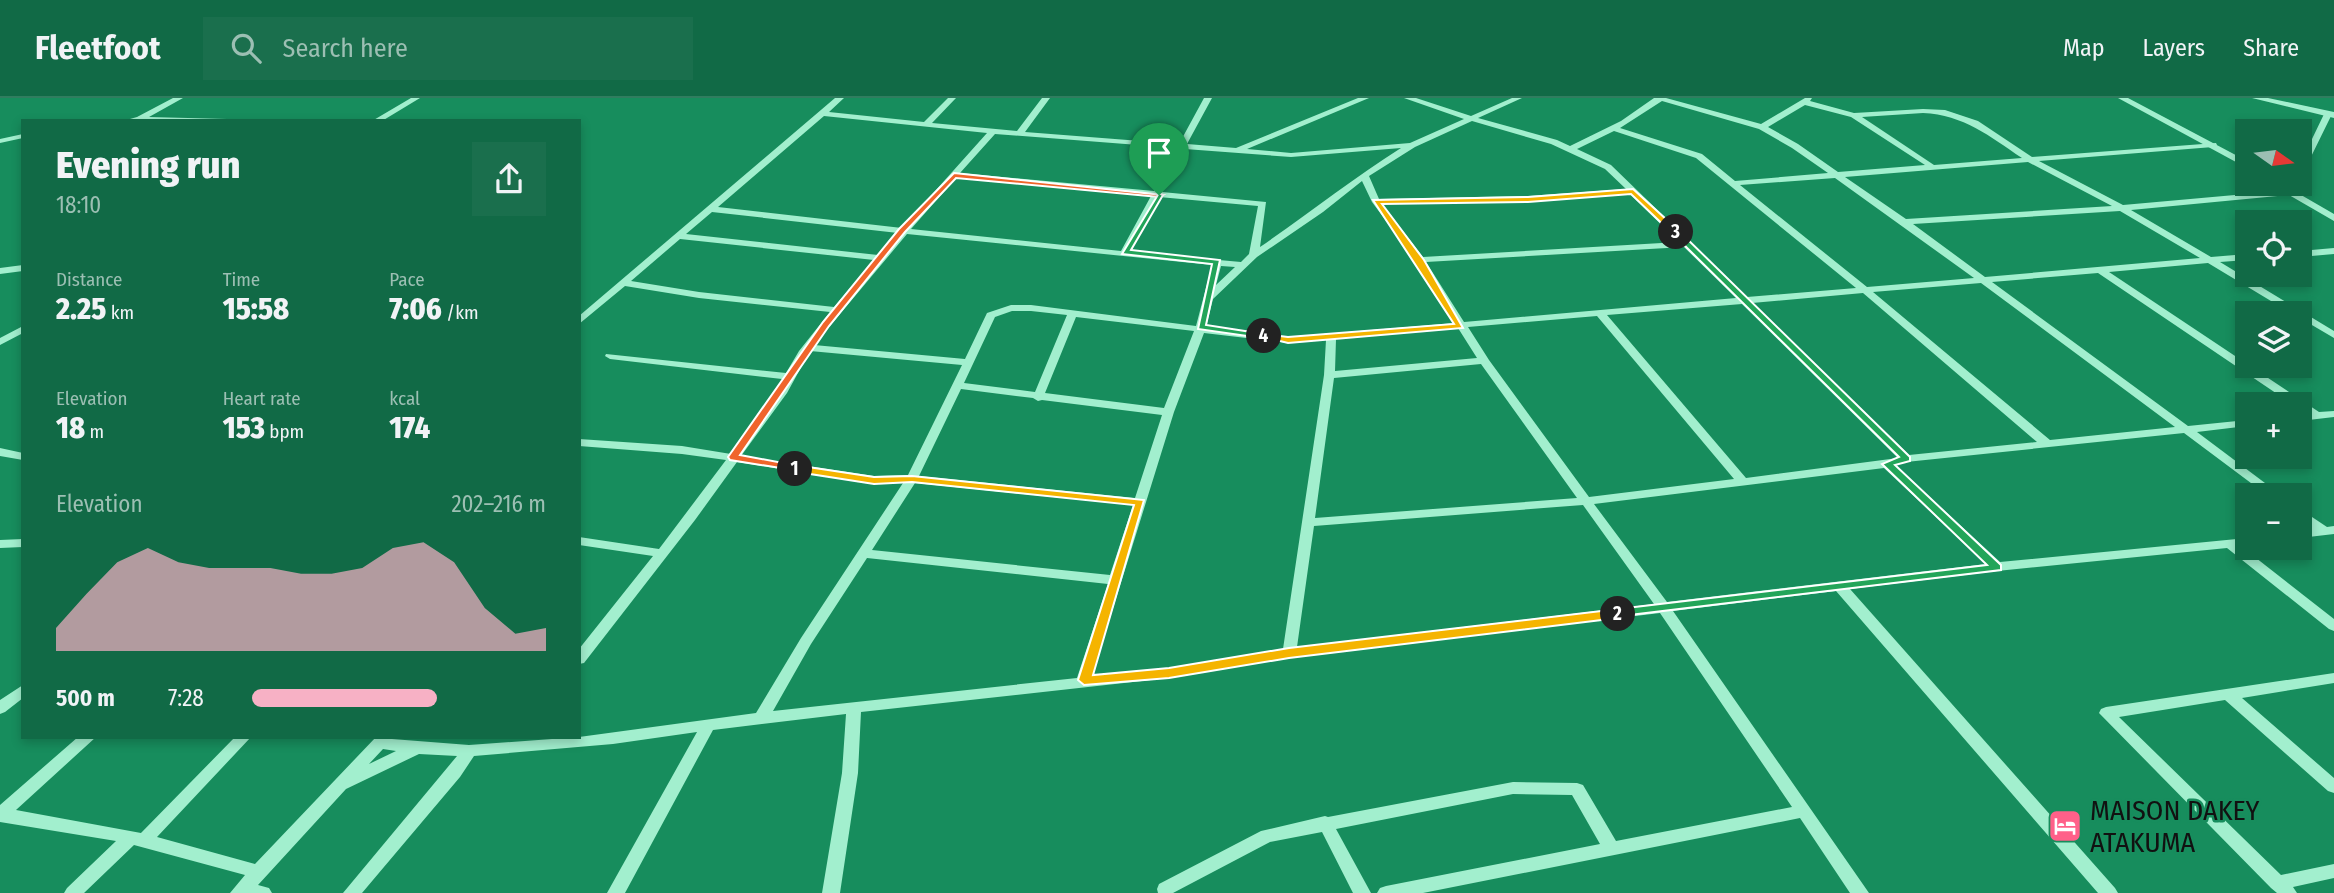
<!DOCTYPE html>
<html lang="en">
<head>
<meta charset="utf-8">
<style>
  :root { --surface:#116a46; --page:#1a6f4d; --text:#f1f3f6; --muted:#9cbfb3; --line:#307d5f; --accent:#f7b1c5 }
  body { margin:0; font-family:"Fira Sans Condensed",sans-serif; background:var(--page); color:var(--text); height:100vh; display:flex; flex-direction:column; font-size:26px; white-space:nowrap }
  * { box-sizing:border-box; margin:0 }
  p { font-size:23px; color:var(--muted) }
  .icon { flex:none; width:38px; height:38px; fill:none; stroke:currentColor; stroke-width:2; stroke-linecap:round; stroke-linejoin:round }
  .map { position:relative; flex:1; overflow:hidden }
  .details { position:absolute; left:21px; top:21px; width:560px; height:620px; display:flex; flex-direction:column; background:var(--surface); border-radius:0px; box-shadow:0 4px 10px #0003 }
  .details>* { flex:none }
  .needle { width:46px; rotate:104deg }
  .fabs { position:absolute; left:2235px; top:21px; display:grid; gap:14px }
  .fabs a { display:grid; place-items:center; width:77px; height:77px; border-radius:0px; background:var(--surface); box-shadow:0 4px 10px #0003; font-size:35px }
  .pin { position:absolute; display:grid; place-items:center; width:60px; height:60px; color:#fff; margin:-72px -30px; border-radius:50% 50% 50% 0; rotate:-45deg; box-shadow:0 0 7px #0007 }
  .pin .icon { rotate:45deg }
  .km { position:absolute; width:35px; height:35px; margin:-18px; border-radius:50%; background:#222; color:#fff; font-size:19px; line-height:35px; text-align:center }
  .round { display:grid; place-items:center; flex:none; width:74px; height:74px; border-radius:0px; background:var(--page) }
  .summary { display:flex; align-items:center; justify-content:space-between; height:119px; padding:0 35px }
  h1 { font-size:38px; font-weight:800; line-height:52px }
  .metrics { display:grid; grid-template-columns:repeat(3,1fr); gap:10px; height:119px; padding:7px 35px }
  .metrics div { display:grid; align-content:center }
  .metrics b { font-size:30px; font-weight:800 }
  .metrics small { font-size:19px; font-weight:400 }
  .metrics p { font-size:19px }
  .chart { height:196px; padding:14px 35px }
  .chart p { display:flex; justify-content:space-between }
  .chart svg { width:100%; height:126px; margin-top:7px; fill:var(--accent); opacity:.7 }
  ul { padding:0 35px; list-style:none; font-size:23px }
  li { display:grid; grid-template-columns:112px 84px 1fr; align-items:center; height:52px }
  li i { height:18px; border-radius:9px; background:var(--accent) }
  header { display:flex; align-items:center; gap:42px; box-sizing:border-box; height:98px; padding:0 35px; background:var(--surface); border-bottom:2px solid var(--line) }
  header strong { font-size:33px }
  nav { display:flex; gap:38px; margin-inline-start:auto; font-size:24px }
  .search { width:490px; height:63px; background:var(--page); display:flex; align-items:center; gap:18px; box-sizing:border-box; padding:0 24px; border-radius:0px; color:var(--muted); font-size:26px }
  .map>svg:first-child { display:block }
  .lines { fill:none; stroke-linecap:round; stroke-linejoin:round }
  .minor { fill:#a2efce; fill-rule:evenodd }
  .tertiary { fill:#a2efce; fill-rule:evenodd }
  .split-1 { fill:#f0652b; stroke:#fff; stroke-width:2 }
  .split-2 { fill:#f5b400; stroke:#fff; stroke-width:2 }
  .split-3 { fill:#22a559; stroke:#fff; stroke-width:2 }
  .split-4 { fill:#f5b400; stroke:#fff; stroke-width:2 }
  .split-5 { fill:#22a559; stroke:#fff; stroke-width:2 }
  .labels { text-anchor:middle; stroke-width:5; stroke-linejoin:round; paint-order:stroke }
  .near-poi-label { font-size:28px; fill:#111; stroke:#178d5d; text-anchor:start }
</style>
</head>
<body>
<header>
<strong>Fleetfoot</strong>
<div class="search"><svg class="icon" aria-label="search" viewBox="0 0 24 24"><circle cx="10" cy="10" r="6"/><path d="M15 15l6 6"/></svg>Search here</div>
<nav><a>Map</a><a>Layers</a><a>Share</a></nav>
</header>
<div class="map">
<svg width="2334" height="795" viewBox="0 0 2334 795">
  <rect width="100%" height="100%" fill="#178d5d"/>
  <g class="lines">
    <path class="minor" d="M173 0H183L149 19 227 21 231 23H123L137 19Z
      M411 0H420L382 23H372Z
      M835 0H844L829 14 924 24 948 0H956L932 25 1017 33 1042 0H1050L1025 34 1179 46 1204 0H1212L1187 46 1236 50 1358 0H1369L1247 51 1291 55 1410 45 1464 21 1404 0H1416L1471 18 1512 0H1522L1478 20 1557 42 1570 48 1621 23 1654 0H1666L1761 26 1805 0H1812L1810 3 1854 15 1923 11 1945 12 1978 23 2032 59 2216 45 2217 47 2213 49 2039 63 2123 107 2292 92V96L2289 97 2131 112 2211 159 2247 156V162L2220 164 2334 233V240L2300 220V215H2291L2208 165 2109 174 2319 314 2334 313V319L2300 323V317L2306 316 2300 311V306H2292L2098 175 1992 184 2188 328 2247 322V328L2197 334 2281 397H2267L2184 335 1906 364 1895 367 2000 464 2247 440V448L2242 449 2334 521V533L2329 531 2227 450 1997 473 1850 491 2115 790 2118 795H2098L1836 493 1673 513 1869 795H1850L1800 720 1423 795H1377L1380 790 1386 788 1600 746 1572 697 1513 696 1336 731 1371 795H1353L1322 734 1270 744 1173 795H1158L1157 791 1159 786 1261 733 1325 718 1328 719 1513 684 1577 685 1583 687 1616 743 1792 709 1660 515 1289 560 1169 580 861 614 858 675 840 795H822L842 675 846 616 713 632 625 795H607L697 634 613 646 474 658 460 679 362 795H343L457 658 419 656 346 691 258 787 269 790 272 795H230L245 777 134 747 84 795H64L67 790 116 743 0 724V707L78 639H96L16 712 141 735 235 639H251L157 739 255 766 376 639H392V641L469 647 579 639 756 615 801 540 903 385 874 386 737 364 695 422 584 565 579 566V551L653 458 579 447V439L659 451 726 362 682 356 579 348V341L682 348 731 356 776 295 782 281 610 261 605 258 606 256 786 275 799 253 830 214 699 200 625 188 579 226V218ZM1662 3 1759 31 1792 50 1828 75 1735 83 1702 56 1620 30ZM1805 7 1851 19 1925 67 1838 74 1798 46 1768 29ZM1923 15C1964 17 1989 38 2022 60L1934 67 1862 19ZM824 18 987 35 902 130 718 109ZM1472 23 1551 46 1605 71 1626 91 1528 98 1379 101 1369 78 1415 49ZM1614 33 1696 60 1856 190 1747 199 1611 67 1577 51ZM995 36 1177 50 1154 93 960 75ZM1401 50C1352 81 1308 116 1260 149L1266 104 1162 94 1185 51 1291 59ZM2028 64 2112 108 1906 121 1845 79ZM956 80 1151 98 1121 153 911 131ZM1835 80 1974 180 1867 189 1740 87ZM1362 83 1372 104 1416 163 1455 225 1288 239 1206 229 1213 201 1257 159 1323 114ZM1630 96 1679 144 1423 159 1382 106 1528 104ZM1159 99 1258 108 1249 156 1241 164 1130 154ZM2120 113 2200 160 1985 179 1913 126ZM712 114 898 135 878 157 686 136ZM907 136 1212 167 1196 228 1031 207H1011L987 215 965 261 814 247ZM680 141 874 162 834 209 699 194 631 183ZM1684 149 1736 200 1464 224 1426 164ZM1221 168 1235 169 1216 187ZM1981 185 2175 329 2050 342 1873 194ZM1863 195 2037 344 1909 357 1752 205ZM1742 206 1898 360 1746 380 1607 217ZM1012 213H1031L1067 217 1035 294 964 285 995 219ZM1597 218 1734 381 1589 399 1489 262 1468 229ZM1076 219 1194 233 1164 310 1045 295ZM1458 230 1477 260 1335 273 1336 241ZM1204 235 1288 245 1326 242 1324 277 1283 551 1169 570 1092 578 1174 314ZM810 253 962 267 908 377 874 378 741 358 787 295ZM1481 266 1577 400 1315 420 1334 280ZM961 291 1033 300 1038 303 1042 302 1162 317 1135 400 919 378ZM1884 370 1986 466 1667 504 1594 406ZM915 385 1133 407 1110 477 872 452ZM1583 407 1654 506 1297 549 1314 428ZM867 460 1108 486 1077 580 773 613 811 546ZM383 651 396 653 369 666Z
      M2325 14 2332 16 2304 73 2300 75V66Z
      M23 36V40L0 45V41Z
      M2334 150V156L2300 159V153Z
      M23 167V173L0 176V170Z
      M23 228V235L0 247V240Z
      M0 350 23 355V362L0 358Z
      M2300 411 2327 429 2334 428V436L2300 440V432L2312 430 2300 421Z
      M23 441V449L0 450V442Z
      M2334 575V585L2242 600 2334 680V695L2328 693 2225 602 2119 619 2281 777 2334 766V780L2293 789 2297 795H2277L2271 790 2099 615 2101 611 2106 609Z
      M23 587V600L5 614 0 616V602Z"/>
    <path class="tertiary" d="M2118 0H2128L2247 63V70Z
      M2252 0H2268L2334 14V20Z
      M2270 86H2282L2334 116V123Z"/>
  </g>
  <path class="split-1" d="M954 75 1163 97 1159 99 956 80 905 134 829 228 740 357 799 368V373L730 362 728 359 823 224 899 131Z"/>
  <path class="split-2" d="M795 367 874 379 912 378 1144 402 1093 577 1169 570 1289 550 1618 511 1624 516 1618 520 1289 560 1169 580 1084 587 1078 582 1134 407 912 384 874 386 791 373 790 371Z"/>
  <path class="split-3" d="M1673 133H1679L1910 359V363L1895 367 2001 467V472L1613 519V512L1618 511 1987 467 1882 366 1899 359 1673 136Z"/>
  <path class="split-4" d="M1633 91 1679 133V136H1673L1631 96 1528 104 1382 106 1424 162 1463 230 1288 245 1260 238 1264 236 1288 239 1454 226 1373 102 1528 99Z"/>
  <path class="split-5" d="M1159 95 1163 97 1131 152 1220 162 1206 227 1264 236 1268 241 1198 231 1212 166 1122 156Z"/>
  <defs>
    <symbol id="hotel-square" viewBox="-11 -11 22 22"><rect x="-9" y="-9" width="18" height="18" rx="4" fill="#ff6089" stroke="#178d5d"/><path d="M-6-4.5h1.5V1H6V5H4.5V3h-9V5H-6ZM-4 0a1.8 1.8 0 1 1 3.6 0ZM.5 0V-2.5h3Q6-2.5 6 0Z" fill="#fff"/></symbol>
  </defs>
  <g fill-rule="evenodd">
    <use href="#hotel-square" x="2046" y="709" width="38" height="38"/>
  </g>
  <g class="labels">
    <g class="near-poi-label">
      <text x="2090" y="722">MAISON DAKEY<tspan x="2090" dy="32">ATAKUMA</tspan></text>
    </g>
  </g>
</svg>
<div class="fabs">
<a><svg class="needle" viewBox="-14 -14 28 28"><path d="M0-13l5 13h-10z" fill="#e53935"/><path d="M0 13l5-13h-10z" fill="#9cbfb3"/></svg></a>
<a><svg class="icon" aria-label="locate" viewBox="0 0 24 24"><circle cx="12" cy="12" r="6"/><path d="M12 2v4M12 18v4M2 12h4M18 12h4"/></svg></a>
<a><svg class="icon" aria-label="layers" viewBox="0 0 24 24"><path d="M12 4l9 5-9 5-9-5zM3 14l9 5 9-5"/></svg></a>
<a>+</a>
<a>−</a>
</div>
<div class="pin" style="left:1159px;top:97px;background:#1e9e55"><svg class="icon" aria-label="arrive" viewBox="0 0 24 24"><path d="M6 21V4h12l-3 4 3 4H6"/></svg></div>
<b class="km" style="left:795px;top:371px">1</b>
<b class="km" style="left:1618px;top:516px">2</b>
<b class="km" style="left:1676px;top:134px">3</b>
<b class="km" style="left:1264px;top:238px">4</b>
<section class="details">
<div class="summary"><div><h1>Evening run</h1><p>18:10</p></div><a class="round"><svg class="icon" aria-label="share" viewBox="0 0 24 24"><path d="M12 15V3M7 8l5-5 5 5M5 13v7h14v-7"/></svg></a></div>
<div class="metrics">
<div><p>Distance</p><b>2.25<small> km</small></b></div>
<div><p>Time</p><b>15:58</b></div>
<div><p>Pace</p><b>7:06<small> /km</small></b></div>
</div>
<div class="metrics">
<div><p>Elevation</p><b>18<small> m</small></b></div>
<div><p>Heart rate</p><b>153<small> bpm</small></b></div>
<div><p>kcal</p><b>174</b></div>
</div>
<div class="chart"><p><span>Elevation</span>202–216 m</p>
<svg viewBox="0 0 160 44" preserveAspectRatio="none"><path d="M0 44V36L10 24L20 13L30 8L40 13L50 15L60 15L70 15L80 17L90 17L100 15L110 8L120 6L130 13L140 29L150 38L160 36V44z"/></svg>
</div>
<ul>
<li><b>500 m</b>7:28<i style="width:63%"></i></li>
</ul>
</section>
</div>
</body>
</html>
